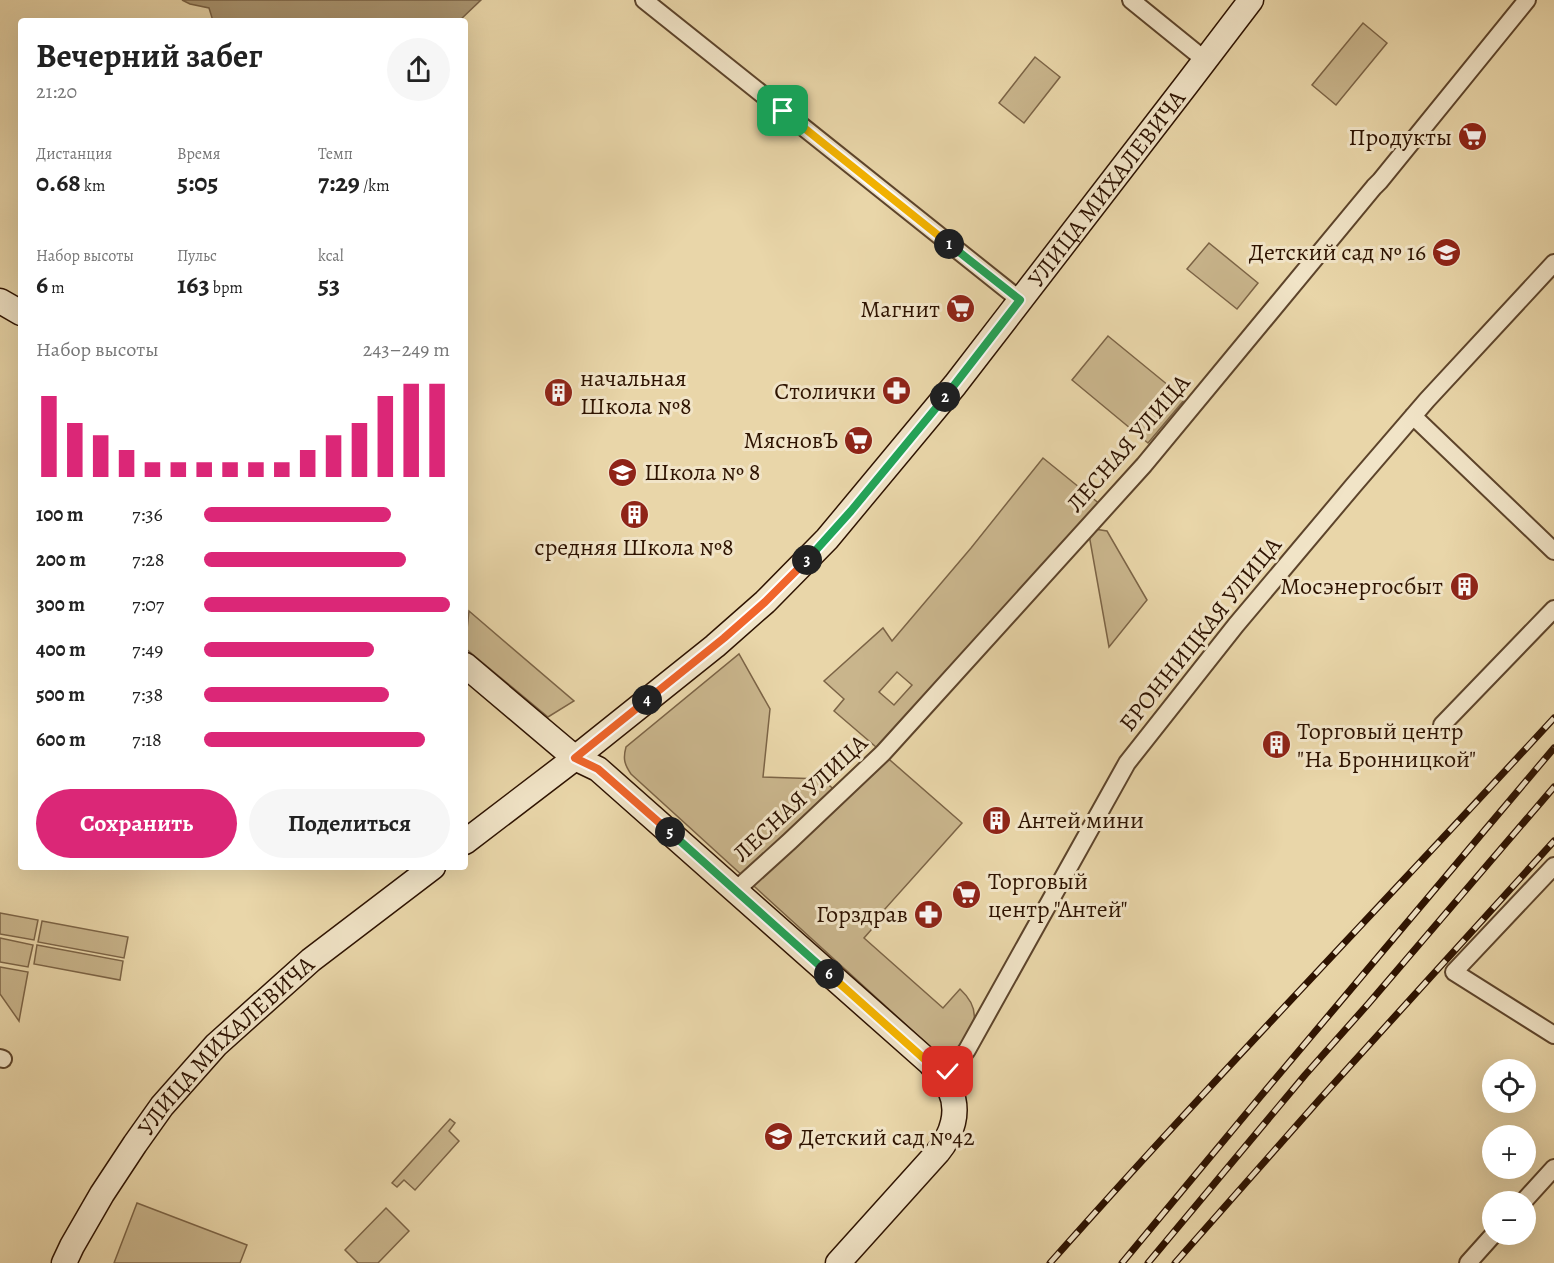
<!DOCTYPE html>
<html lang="ru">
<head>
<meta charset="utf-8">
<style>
  :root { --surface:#fff; --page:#f6f6f6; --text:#222; --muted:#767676; --accent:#db2777 }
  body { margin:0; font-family:Alegreya,serif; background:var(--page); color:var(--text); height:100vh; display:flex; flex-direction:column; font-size:22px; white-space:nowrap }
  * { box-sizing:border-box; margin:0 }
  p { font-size:20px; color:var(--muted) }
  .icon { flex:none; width:33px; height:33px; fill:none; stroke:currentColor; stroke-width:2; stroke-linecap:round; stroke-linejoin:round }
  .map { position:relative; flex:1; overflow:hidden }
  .drawer { position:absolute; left:18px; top:18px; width:450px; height:852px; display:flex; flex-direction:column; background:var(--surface); border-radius:6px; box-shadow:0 6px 24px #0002 }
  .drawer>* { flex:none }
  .buttons { position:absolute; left:1482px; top:1059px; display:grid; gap:12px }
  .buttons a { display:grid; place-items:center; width:54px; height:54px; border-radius:50%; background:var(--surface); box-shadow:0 6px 24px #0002; font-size:30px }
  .pin { position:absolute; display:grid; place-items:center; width:51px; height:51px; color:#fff; margin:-26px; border-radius:12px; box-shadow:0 3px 9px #0006 }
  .km { position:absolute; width:30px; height:30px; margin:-15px; border-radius:50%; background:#222; color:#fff; font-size:16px; line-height:30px; text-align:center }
  .round { display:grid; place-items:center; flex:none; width:63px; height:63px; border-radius:32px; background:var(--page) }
  .head { display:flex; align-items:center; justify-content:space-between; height:102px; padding:0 18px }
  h1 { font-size:33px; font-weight:700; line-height:45px }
  .stats { display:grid; grid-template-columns:repeat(3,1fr); gap:9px; height:102px; padding:6px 18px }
  .stats div { display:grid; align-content:center }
  .stats b { font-size:26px; font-weight:700 }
  .stats small { font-size:16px; font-weight:400 }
  .stats p { font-size:16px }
  .chart { height:168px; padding:12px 18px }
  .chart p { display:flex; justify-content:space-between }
  .chart svg { width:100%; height:108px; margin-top:6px; stroke:var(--accent); stroke-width:6 }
  .button { display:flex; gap:12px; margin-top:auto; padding:12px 18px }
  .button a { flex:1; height:69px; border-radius:36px; background:var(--accent); color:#fff; font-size:24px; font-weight:700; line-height:69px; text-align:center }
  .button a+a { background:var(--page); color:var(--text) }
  ul { padding:0 18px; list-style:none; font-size:20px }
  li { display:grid; grid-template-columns:96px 72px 1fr; align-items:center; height:45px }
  li i { height:15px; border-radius:8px; background:var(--accent) }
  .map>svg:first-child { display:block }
  .green { fill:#c9b58c; stroke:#7c6446; stroke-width:1.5; fill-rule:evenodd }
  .water { fill:#a99470; stroke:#786044; stroke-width:1.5 }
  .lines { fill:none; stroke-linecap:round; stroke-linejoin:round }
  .street-casing { stroke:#5d442b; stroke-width:20 }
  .secondary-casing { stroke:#2e1301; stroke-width:27 }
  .street { stroke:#f1e4c7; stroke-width:16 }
  .secondary { stroke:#f1e4c7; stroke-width:24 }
  .rail-casing { stroke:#2e1301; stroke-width:7 }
  .rail { stroke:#f1e4c7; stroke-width:4.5; stroke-dasharray:14; stroke-linecap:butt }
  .split-1-casing { stroke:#fff; stroke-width:12 }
  .split-2-casing { stroke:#fff; stroke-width:12 }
  .split-3-casing { stroke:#fff; stroke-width:12 }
  .split-4-casing { stroke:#fff; stroke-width:12 }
  .split-5-casing { stroke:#fff; stroke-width:12 }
  .split-6-casing { stroke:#fff; stroke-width:12 }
  .split-7-casing { stroke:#fff; stroke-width:12 }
  .split-1 { stroke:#f5b400; stroke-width:8 }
  .split-2 { stroke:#22a559; stroke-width:8 }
  .split-3 { stroke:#22a559; stroke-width:8 }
  .split-4 { stroke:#f0652b; stroke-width:8 }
  .split-5 { stroke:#f0652b; stroke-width:8 }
  .split-6 { stroke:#22a559; stroke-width:8 }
  .split-7 { stroke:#f5b400; stroke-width:8 }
  .labels { text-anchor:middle; stroke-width:6; stroke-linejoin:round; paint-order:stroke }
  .poi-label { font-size:24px; fill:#2e1301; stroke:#f1e4c7; text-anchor:end }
  .street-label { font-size:24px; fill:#2e1301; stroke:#f1e4c7 }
</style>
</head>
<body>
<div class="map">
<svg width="1554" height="1263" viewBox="0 0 1554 1263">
  <rect width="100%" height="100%" fill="#e9d6a9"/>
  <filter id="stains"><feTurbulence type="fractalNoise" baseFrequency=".00333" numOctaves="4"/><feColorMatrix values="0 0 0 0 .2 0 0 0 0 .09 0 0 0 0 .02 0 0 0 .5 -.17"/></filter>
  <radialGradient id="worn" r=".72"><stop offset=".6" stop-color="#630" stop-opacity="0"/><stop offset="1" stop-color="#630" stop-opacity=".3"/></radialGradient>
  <path class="green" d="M1363 23 1387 43 1336 105 1312 85Z
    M1035 57 1060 77 1024 123 999 103Z
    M1209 243 1258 283 1237 309 1187 269Z
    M1108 336 1185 399 1148 443 1072 380Z
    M1043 458 1106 509 1088 528 1107 531 1147 600 1109 647 1088 529 883 754 962 823 884 910 887 912 864 938 943 1008 960 989C987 1014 971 1033 953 1056H946L937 1053 631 774C624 764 623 758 626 747L739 654 770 709 763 777 822 779 839 794 883 753 834 711 844 699 824 681 883 628 892 641 971 548ZM897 672 912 685 894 705 879 692Z
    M469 611 574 701 548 717 465 648Z
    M0 913 38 920 34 940 0 934Z
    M42 921 128 937 124 958 38 942Z
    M0 938 33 945 28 967 0 962Z
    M37 945 123 961 120 980 34 964Z
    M0 967 28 972 19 1021 0 994Z
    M450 1119 455 1123 449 1131 459 1141 415 1190 404 1180 397 1187 392 1183Z
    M137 1203 247 1245 240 1263H114Z
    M386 1208 409 1231 378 1263H358L345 1250Z"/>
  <path class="water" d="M182 0H481L459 21H213L209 8 190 4Z"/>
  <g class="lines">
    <defs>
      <path id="street" d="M644 0 1020 300
        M1131 0 1205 60
        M1413 416 1554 551
        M1442 725 1554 609
        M1554 866 1454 972 1554 1035
        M736 890 790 841 883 753 1144 465 1374 187 1380 181 1527 0
        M0 1058 3 1059
        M942 1077 955 1066 967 1050 1127 763 1236 625 1353 486 1427 400 1554 263
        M1523 1202 1554 1168
        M1468 1263 1494 1234"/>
      <g id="secondary">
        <path d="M0 301 21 313"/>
        <path d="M465 665 575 758 598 769 930 1063C937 1072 945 1080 950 1090 960 1111 952 1135 938 1152L838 1263"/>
        <path id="s1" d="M465 842 575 758 715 646 765 602 827 539 955 385 1187 84 1251 0"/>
        <path id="s2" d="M64 1263 72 1246 102 1194 135 1144 162 1106 216 1045 311 960 433 867"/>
      </g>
    </defs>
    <use href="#street" class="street-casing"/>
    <use href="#secondary" class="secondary-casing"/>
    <use href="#street" class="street"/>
    <use href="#secondary" class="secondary"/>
    <defs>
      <path id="rail" d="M1050 1263C1214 1078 1387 900 1554 718
        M1122 1263 1260 1097 1554 748
        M1148 1263 1305 1075 1369 1003 1554 787
        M1175 1263 1319 1100 1554 841"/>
    </defs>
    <use href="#rail" class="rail-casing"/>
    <use href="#rail" class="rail"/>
  </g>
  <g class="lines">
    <defs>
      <path id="split-1" d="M783 111 949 244"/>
      <path id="split-2" d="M945 397 1020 300 949 244"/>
      <path id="split-3" d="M807 560 851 511 945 397"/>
      <path id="split-4" d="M647 700 724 638 765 602 807 560"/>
      <path id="split-5" d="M647 700 575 758 598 769 670 832"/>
      <path id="split-6" d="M670 832 829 974"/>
      <path id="split-7" d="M829 974 930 1064 942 1077 948 1072"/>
    </defs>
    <use href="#split-1" class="split-1-casing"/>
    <use href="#split-2" class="split-2-casing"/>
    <use href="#split-3" class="split-3-casing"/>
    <use href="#split-4" class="split-4-casing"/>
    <use href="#split-5" class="split-5-casing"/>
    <use href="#split-6" class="split-6-casing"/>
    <use href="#split-7" class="split-7-casing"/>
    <use href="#split-1" class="split-1"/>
    <use href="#split-2" class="split-2"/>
    <use href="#split-3" class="split-3"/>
    <use href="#split-4" class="split-4"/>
    <use href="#split-5" class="split-5"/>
    <use href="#split-6" class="split-6"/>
    <use href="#split-7" class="split-7"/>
  </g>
  <defs>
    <symbol id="supermarket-disc" viewBox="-11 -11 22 22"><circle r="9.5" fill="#8f2418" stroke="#f1e4c7"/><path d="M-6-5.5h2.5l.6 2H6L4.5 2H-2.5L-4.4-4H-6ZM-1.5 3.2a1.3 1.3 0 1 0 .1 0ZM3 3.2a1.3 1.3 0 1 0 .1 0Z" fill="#fff"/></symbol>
    <symbol id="school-disc" viewBox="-11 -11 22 22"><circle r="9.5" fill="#8f2418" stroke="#f1e4c7"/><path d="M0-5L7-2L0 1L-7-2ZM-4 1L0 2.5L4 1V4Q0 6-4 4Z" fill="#fff"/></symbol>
    <symbol id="pharmacy-disc" viewBox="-11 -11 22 22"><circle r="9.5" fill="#8f2418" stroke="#f1e4c7"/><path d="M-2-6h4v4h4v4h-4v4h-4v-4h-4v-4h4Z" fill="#fff"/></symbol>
    <symbol id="building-disc" viewBox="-11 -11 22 22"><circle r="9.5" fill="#8f2418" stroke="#f1e4c7"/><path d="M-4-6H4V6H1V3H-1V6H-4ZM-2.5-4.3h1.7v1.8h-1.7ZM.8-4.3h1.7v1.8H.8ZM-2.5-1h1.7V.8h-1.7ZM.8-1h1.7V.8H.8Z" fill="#fff"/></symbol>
  </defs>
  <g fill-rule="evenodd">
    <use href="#supermarket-disc" x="1456" y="120" width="33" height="33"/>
    <use href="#school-disc" x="1430" y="236" width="33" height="33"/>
    <use href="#supermarket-disc" x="944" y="292" width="33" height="33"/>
    <use href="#pharmacy-disc" x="880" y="374" width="33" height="33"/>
    <use href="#building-disc" x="542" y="376" width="33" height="33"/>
    <use href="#supermarket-disc" x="842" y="424" width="33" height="33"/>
    <use href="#school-disc" x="606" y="456" width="33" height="33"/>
    <use href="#building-disc" x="618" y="498" width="33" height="33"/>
    <use href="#building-disc" x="1448" y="570" width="33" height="33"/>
    <use href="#building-disc" x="1260" y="728" width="33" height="33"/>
    <use href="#building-disc" x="980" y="804" width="33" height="33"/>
    <use href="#supermarket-disc" x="950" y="878" width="33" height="33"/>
    <use href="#pharmacy-disc" x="912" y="898" width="33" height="33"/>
    <use href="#school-disc" x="762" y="1120" width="33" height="33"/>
  </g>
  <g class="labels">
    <g class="poi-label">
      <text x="1452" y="145">Продукты</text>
      <text x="1426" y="260">Детский сад № 16</text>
      <text x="940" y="317">Магнит</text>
      <text x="580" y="386" text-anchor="start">начальная<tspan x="580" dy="28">Школа №8</tspan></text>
      <text x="876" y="399">Столички</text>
      <text x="838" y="448">МясновЪ</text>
      <text x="644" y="480" text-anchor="start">Школа № 8</text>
      <text x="634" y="555" text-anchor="middle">средняя Школа №8</text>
      <text x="1443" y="594">Мосэнергосбыт</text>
      <text x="1297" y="739" text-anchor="start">Торговый центр<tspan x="1297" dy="28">"На Бронницкой"</tspan></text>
      <text x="1018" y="828" text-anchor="start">Антей мини</text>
      <text x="988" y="889" text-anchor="start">Торговый<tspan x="988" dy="28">центр "Антей"</tspan></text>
      <text x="908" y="922">Горздрав</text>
      <text x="799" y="1145" text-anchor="start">Детский сад №42</text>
    </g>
    <g class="street-label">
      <text dy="8" stroke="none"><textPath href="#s1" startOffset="921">УЛИЦА МИХАЛЕВИЧА</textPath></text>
      <text transform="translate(1128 443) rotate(-49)" y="8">ЛЕСНАЯ УЛИЦА</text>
      <text transform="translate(1200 634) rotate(-51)" y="8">БРОННИЦКАЯ УЛИЦА</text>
      <text transform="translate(800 798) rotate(-43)" y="8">ЛЕСНАЯ УЛИЦА</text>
      <text dy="8" stroke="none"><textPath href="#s2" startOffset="273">УЛИЦА МИХАЛЕВИЧА</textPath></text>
    </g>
  </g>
  <rect width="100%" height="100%" filter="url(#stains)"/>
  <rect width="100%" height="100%" fill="url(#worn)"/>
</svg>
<div class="buttons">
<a><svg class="icon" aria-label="locate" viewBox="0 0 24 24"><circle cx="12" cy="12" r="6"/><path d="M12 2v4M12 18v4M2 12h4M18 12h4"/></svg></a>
<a>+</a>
<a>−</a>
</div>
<div class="pin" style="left:783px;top:111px;background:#1e9e55"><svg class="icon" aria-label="arrive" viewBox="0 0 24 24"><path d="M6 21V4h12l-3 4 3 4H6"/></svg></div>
<div class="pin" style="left:948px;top:1072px;background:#d93025"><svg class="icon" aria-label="check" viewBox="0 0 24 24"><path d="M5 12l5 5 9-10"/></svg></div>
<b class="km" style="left:949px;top:244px">1</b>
<b class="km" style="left:945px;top:397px">2</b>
<b class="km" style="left:807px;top:560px">3</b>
<b class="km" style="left:647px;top:700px">4</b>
<b class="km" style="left:670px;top:832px">5</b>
<b class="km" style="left:829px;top:974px">6</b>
<section class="drawer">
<div class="head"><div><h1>Вечерний забег</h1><p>21:20</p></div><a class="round"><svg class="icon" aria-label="share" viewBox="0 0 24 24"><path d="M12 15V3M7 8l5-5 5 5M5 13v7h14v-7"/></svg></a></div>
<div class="stats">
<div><p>Дистанция</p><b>0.68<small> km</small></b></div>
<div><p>Время</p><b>5:05</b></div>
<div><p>Темп</p><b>7:29<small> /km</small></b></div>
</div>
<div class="stats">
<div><p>Набор высоты</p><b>6<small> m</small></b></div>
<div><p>Пульс</p><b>163<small> bpm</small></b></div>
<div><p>kcal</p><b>53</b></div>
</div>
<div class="chart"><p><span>Набор высоты</span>243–249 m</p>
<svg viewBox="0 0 160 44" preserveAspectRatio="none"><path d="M5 44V11M15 44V22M25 44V27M35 44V33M45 44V38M55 44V38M65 44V38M75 44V38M85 44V38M95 44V38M105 44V33M115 44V27M125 44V22M135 44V11M145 44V6M155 44V6"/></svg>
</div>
<ul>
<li><b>100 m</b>7:36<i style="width:76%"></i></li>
<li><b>200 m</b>7:28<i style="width:82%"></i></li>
<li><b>300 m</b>7:07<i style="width:100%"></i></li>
<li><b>400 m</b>7:49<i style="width:69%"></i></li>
<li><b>500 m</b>7:38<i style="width:75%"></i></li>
<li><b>600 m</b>7:18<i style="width:90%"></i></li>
</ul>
<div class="button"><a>Сохранить</a><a>Поделиться</a></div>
</section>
</div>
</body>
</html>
